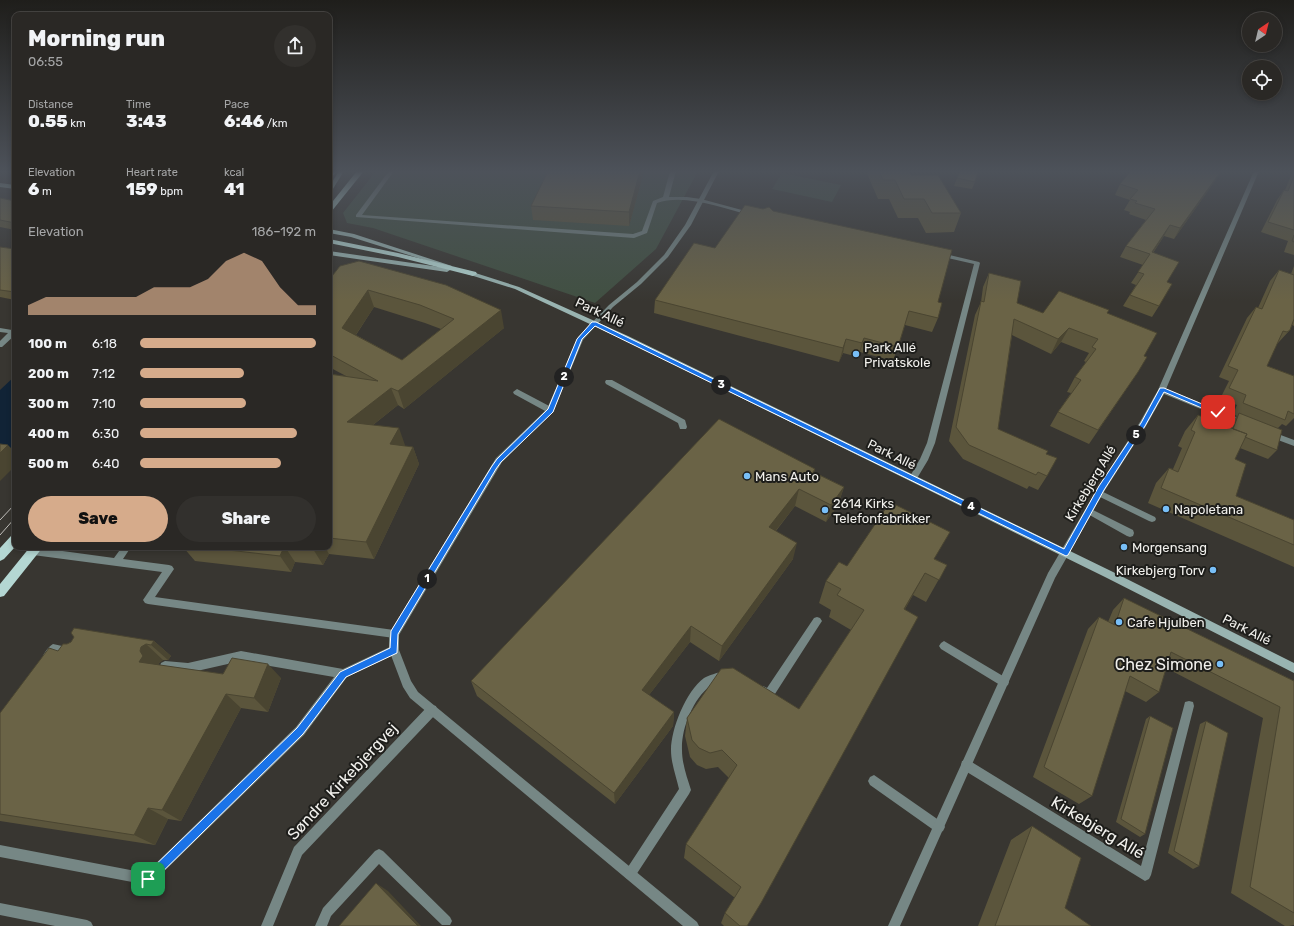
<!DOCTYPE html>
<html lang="en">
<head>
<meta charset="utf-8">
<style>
  :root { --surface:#2a2825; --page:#32302d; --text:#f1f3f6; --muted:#a5a6a7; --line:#464442; --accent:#d6ab8b }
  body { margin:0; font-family:Rubik,sans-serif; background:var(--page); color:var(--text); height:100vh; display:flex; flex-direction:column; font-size:15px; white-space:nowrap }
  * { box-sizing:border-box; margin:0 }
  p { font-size:13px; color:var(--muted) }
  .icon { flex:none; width:22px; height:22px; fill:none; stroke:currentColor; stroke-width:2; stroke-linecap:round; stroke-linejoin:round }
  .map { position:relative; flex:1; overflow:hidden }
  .details { position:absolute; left:12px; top:12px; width:320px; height:538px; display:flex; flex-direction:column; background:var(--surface); border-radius:8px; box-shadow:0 2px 6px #0003,0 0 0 1px var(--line) }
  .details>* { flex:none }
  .needle { width:26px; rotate:35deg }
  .tools { position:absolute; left:1242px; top:12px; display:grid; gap:8px }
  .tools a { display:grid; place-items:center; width:40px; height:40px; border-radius:50%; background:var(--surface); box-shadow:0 2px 6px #0003,0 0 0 1px var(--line); font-size:20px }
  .pin { position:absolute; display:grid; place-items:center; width:34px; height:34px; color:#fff; margin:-17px; border-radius:8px; box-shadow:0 2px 6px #0006 }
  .km { position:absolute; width:20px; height:20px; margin:-10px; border-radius:50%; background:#222; color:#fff; font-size:11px; line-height:20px; text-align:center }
  .round { display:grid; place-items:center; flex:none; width:42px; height:42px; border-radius:21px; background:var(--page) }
  .head { display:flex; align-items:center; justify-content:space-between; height:68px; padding:0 16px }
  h1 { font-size:22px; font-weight:800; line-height:30px }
  .figures { display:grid; grid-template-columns:repeat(3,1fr); gap:6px; height:68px; padding:4px 16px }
  .figures div { display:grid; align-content:center }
  .figures b { font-size:17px; font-weight:800 }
  .figures small { font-size:11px; font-weight:400 }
  .figures p { font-size:11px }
  .chart { height:112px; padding:8px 16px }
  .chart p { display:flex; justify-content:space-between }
  .chart svg { width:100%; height:72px; margin-top:4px; fill:var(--accent); opacity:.7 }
  .button { display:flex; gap:8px; margin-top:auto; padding:8px 16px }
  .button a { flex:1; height:46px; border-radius:24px; background:var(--accent); color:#111; font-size:16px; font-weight:800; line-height:46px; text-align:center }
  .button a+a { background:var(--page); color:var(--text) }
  ul { padding:0 16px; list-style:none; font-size:13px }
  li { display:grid; grid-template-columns:64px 48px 1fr; align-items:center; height:30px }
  li i { height:10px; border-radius:5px; background:var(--accent) }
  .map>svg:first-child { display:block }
  .green { fill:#415042 }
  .water { fill:#112336 }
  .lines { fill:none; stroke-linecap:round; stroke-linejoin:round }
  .lane { fill:#768785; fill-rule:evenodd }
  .street { fill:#768785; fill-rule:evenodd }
  .secondary { fill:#99b4b1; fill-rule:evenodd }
  .primary { fill:#b4d7d3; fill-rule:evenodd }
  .tram { stroke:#c1bfbb; stroke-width:1 }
  .wall { fill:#5b553c; fill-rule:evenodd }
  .shaded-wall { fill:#4a4531 }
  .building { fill:#6a6346; stroke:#4a4531; fill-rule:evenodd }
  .route { fill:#1a73e8; stroke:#fff }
  .poi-dot { fill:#78bff7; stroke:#1e1e1b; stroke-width:1.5 }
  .labels { text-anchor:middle; stroke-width:4; stroke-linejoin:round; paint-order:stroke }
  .street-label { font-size:13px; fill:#f2f1ed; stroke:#1e1e1b }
  .poi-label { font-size:13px; fill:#f2f1ed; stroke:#1e1e1b; text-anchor:start }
  .near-poi-label { font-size:16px; fill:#f2f1ed; stroke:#1e1e1b; text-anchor:end }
  .near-street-label { font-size:16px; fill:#f2f1ed; stroke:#1e1e1b }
</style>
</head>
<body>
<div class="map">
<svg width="1294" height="926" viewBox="0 0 1294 926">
  <rect width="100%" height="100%" fill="#383631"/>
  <path class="green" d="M376 171H698L656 249 595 303 373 228 347 223 343 213Z
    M782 173 841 185 832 202 772 189Z"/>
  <path class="water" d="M15 376V453H0V390Z"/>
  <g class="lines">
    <path class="lane" d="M389 171H394L362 215 633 234 642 231 653 201 663 197 670 171H676L669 197H687L701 199 753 213 750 215C723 208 684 193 657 203L647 233 634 238 356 217V215Z
      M941 253 979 262 980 263 935 443 928 460 916 480H910L909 478 920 459 927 443 974 264 939 256 938 255Z
      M606 380H612L685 420 687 427 686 429H680L678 423 606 384 605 382Z
      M517 389 553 408 554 410 553 412H547L514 394 513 392Z
      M1099 490 1155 517 1156 519 1155 521 1152 522 1149 521 1096 495 1095 493 1096 491Z
      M1089 508 1133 530 1134 533 1133 536 1130 537 1127 536 1086 513 1085 511 1086 509Z
      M33 547 114 558 122 547H131L123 559 169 565 172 566 174 569 155 597 394 630 397 631 399 634 397 637 394 638 148 604 145 603 143 600 162 572 33 555 30 554 29 551 30 548Z
      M817 617 820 618 822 621 820 624 773 697 769 699 759 694 758 691 759 688 763 686 767 688 814 618Z
      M944 641 1008 679 1009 682 1008 685 1004 687 1000 685 941 649 939 646 941 643Z
      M53 644 71 648 73 651 71 654 68 656 55 654 50 661 47 663 44 661 42 658C44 653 48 647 53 644Z
      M394 645 397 647 399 650 397 653 347 677 304 735 152 883 148 885 0 857V845L146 873 296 727 334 677 241 661 188 673 165 671 161 669 160 666 161 663 165 661 188 663 241 651 343 669Z
      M724 671 728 673 729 676 728 679C722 682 715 682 710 686 693 699 681 729 682 750 682 764 687 777 691 790L689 794 634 878 630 880 626 878 624 874 626 870 679 789C676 776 671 763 671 750 671 729 686 691 704 678 709 675 717 673 724 671Z
      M1189 701 1193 702 1194 706 1151 875 1149 879 1145 881 962 769 961 765 962 761 966 760 970 761 1141 866 1184 706 1185 702Z
      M432 705 436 706 437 710 436 714 302 855 273 926H261L294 847 428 706Z
      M874 775 943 823 945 827 943 831 939 833 935 831 870 785 868 781 870 777Z
      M379 849 383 851 450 917 452 921 450 925H442L379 864 331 916 327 926H315L323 908 375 851Z
      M0 903 87 920 91 922 93 926H55L0 915Z"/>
    <path class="street" d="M714 171H719L691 225 668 257 641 284 613 307 583 340 553 412 502 462 399 635V650L411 681 418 692 697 922 699 926H683L410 698 403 687 389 650V634L496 458 547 409 578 337 609 305 637 282 664 255 685 225Z
      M1254 171H1259L1166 389 1246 421 1247 423 1243 426 1240 425 1164 394 1146 426 1105 490 1055 578 900 926H888L1048 573 1099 486 1140 422 1158 390Z
      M0 328 12 330 15 329V335L2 347H0V341L8 333 0 332Z
      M1270 431 1294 440V446L1267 436 1266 434 1267 432Z"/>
    <path class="secondary" d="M339 171H344L331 192 329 193V187Z
      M0 183 15 185V189L0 187Z
      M329 229 354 234 452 266 451 267H447L351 237 329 233Z
      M329 251 447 268 450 270 447 272 329 255Z
      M466 270 519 287 628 336 1111 571 1294 663V673L1105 577 624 340 515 289 464 273 463 272Z"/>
    <path class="primary" d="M331 171H338L329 179V173Z
      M357 171H364L331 212 329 213V206Z
      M329 239 398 253 476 272 477 274 473 276 398 257 329 243Z
      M15 535V547L4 559 0 561V548L11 536Z
      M30 547H43L4 596 0 597V584Z"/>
    <path class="tram" d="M0 520 15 504
      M0 535 15 518"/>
  </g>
  <path class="wall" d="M548 171H644L629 226 533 220 531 206Z
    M866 171H909L911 175 961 213 954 232 926 233 918 218H898L889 199H878Z
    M1222 171 1174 239 1164 236 1153 253 1167 282 1159 306 1152 317 1123 306 1136 285 1131 283 1143 265 1120 257 1126 246 1146 220 1129 214 1130 212 1124 210 1130 200 1115 195 1120 184Z
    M1293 171H1294V255L1284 252 1288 241 1261 232 1277 200 1284 190H1285Z
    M957 178 975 182 972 189 954 186Z
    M0 198 15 201V230L0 227Z
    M773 211 938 302V318L932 332 905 325 893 361 860 352 858 357 843 353 839 362 654 313 655 300 715 248Z
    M0 247 15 249V300L0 297Z
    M340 266 504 328 404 409 398 405 373 425 405 446 413 447 419 464 374 559 329 554 323 565 295 562 291 572 195 561 183 547H329V374L346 376 329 367V280ZM374 307 425 323 441 329 402 360 356 335Z
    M1294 266V326L1292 325 1290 330 1278 343H1277L1267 366 1294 376V418L1286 426 1282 424 1278 428 1277 450 1268 459 1240 448 1235 459 1236 496 1294 520V567L1148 503 1156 483 1169 468 1173 469 1182 448 1178 446 1185 431 1198 415 1229 427 1231 422 1237 416 1233 414 1237 405 1220 399 1229 381 1219 377 1247 318 1256 307 1258 308 1270 281 1279 270 1291 274Z
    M989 273 1017 303 1043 313H1107L1144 356 1138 372 1089 444 1050 426 1058 412 1071 393 1067 392 1075 377 1086 362 1084 361 1089 353 1061 342 1051 354 1012 335 998 429 1046 454 1047 476 1038 490 1029 486 1027 489 963 459 949 441 975 315 981 302 983 287Z
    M815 469 814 472 844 487 838 505 826 522 795 506 776 531 793 559 719 661 690 642 649 695 674 712 673 726 615 804 477 696 471 681Z
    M935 559 947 565 926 602 913 595 905 609 747 926H724L721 923 725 913 735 898 684 858 686 844 729 778 718 767 706 769 697 765 690 757 685 736 687 718 799 709 851 630 829 617 831 610 819 603 826 581 847 566Z
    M1124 598 1294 681V925L1289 926H1285L1231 893 1263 718 1166 668 1159 692 1146 702 1125 691 1092 796 1079 804 1033 777 1088 629 1099 617 1108 622 1113 610Z
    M154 641 171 656 168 660H163L159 663 158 665 223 674 281 678 268 712 241 708 181 821 168 819 155 845 0 821V713L58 651 67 644Z
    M1150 716 1145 834 1140 837 1116 822 1146 719Z
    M1206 721 1199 866 1193 869 1168 853 1200 724Z
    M1032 826 1065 908 1091 926H978L1011 840Z"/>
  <path class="shaded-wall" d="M640 171H644L629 226V212Z
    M1221 171H1222L1174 239 1180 228Z
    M1170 225 1164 236 1145 264 1152 252Z
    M368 290 374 307 349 345 342 328Z
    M501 310 504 328 404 409 398 391Z
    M1069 328 1061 342 1051 354 1058 339Z
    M864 338 860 352 858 357 862 343Z
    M846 339 843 353 839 362 843 348Z
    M391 388 398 405 355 439 347 422Z
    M399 428 405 445 397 461 390 444Z
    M8 445 15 452V466L0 481V453Z
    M413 447 419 464 374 559 366 542Z
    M844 487 838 505 826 522 831 505Z
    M799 489 795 506 765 544 769 527Z
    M797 543 793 559 719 661 722 646Z
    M284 547H285L295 562 291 572 280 556Z
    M314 547H325L329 554 323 565 313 549Z
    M925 573 913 595 893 630 904 609Z
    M691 626 690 642 642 704V690Z
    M154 641 171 656 168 660 151 645Z
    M146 644 163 660 159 663 158 666 139 662 141 647Z
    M268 664 281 678 268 712 254 698Z
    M226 694 241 708 181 821 162 810Z
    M674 712 673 726 615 804 614 793Z
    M148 808 168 819 155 845 134 835Z
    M376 883 388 891 421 926H418Z"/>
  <path class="building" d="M548 171H640L629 212 531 206Z
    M879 171H909L911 175H938L961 213H932L924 199H904L895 180H883Z
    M960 171H978L975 182 957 178Z
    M1131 171H1221L1180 228 1170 225 1152 252 1179 262 1167 282 1172 284 1159 306 1130 295 1144 274 1138 272 1150 254 1126 246 1155 209 1135 203 1137 201 1130 199 1138 190 1120 184Z
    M1294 176V230L1268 222 1284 190 1288 191Z
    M0 198 15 201V223L0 220Z
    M745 205 763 209 769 207 773 211 952 250 938 302 942 303 938 318 909 311 898 347 864 338 862 343 846 339 843 348 655 300 694 243 715 248Z
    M1294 235V242L1292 241Z
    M0 247 15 249V292L0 290Z
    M359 261 446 285 501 310 398 391 391 388 347 422 399 428 390 444 413 447 366 542 329 538V374L378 381 329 354V280L340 266ZM368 290 420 305 454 319 402 360 342 328Z
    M1279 270 1294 275V319L1290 330 1287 332 1283 331 1267 366 1294 376V414L1288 411 1285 420 1243 403 1246 395 1229 388 1238 370 1228 366 1256 307 1262 309Z
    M989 273 1021 281 1017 303 1043 313 1059 291 1109 310 1107 313 1157 333 1144 356 1147 357 1138 372 1098 430 1058 412 1081 380 1075 377 1096 349 1092 347 1098 339 1069 328 1058 339 1014 319 998 429 1048 451 1046 454 1057 458 1047 476 1038 472 1036 475 969 445 956 427 981 301 984 302Z
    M1239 413 1282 430 1277 450 1245 437 1247 434 1233 429Z
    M1198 415 1247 434 1235 459 1246 464 1236 496 1294 520V545L1161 488 1169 468 1178 472 1195 432 1191 430Z
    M719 419 815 469 813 472 844 487 831 505 799 489 769 527 797 543 722 646 691 626 642 690 674 712 614 793 471 681Z
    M0 444 8 445 0 453Z
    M890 502 950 532 934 559 947 565 939 580 925 573 904 609 918 617 761 903 747 926H740L725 913 741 887 686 844 737 765 722 750 710 753 699 748 692 740 687 718 721 669 733 668 799 709 864 610 837 595 841 589 826 581 839 562 847 566Z
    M202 547H284L280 556Z
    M293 547H314L313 549Z
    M1124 598 1294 681V913L1250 887 1280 707 1171 652 1159 692 1130 676 1092 796 1044 767 1099 617 1115 625Z
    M74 628 154 641 151 645 146 644 141 647 140 651 143 656 139 662 223 674 232 658 268 664 254 698 226 694 162 810 148 808 134 835 0 814V713L49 648 58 651 63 644H67L71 642 74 637 71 633Z
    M1150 716 1173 728 1145 834 1121 819Z
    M1206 721 1228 733 1199 866 1174 851Z
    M1032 826 1081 858 1065 908 1091 926H995Z
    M376 883 418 926H339Z"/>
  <linearGradient id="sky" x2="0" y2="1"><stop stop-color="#1f1e1b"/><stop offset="0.57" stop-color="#4d525a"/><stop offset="1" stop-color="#4d525a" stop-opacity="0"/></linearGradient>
  <rect width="1294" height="301" fill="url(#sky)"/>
  <path class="route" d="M592 322H596L1064 549 1099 486 1141 423 1160 388H1164L1221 412 1220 414H1216L1164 392 1145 426 1104 490 1068 555 1066 556 595 326 582 339 553 412 501 462 496 469 398 634 397 653 346 677 303 734 151 883 148 884 144 883 143 879 144 876 297 728 340 672 390 648 391 631 492 466 497 459 548 409 577 339Z"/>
  <g class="poi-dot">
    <circle cx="856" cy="354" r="4"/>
    <circle cx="747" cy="476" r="4"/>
    <circle cx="1166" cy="509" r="4"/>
    <circle cx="825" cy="510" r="4"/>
    <circle cx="1124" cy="547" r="4"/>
    <circle cx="1213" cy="570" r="4"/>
    <circle cx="1119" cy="622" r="4"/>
    <circle cx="1220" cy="664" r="4"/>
  </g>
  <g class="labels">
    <g class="street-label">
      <text transform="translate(600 312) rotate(25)" y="5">Park Allé</text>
      <text transform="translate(892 454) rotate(26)" y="5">Park Allé</text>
      <text transform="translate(1090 483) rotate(-59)" y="5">Kirkebjerg Allé</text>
      <text transform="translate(1247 629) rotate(27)" y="5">Park Allé</text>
    </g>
    <g class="poi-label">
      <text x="864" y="352">Park Allé<tspan x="864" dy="15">Privatskole</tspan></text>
      <text x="755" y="481">Mans Auto</text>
      <text x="833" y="508">2614 Kirks<tspan x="833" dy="15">Telefonfabrikker</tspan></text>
      <text x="1174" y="514">Napoletana</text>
      <text x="1132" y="552">Morgensang</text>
      <text x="1205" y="575" text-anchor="end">Kirkebjerg Torv</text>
      <text x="1127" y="627">Cafe Hjulben</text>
    </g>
    <g class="near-poi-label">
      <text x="1212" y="670">Chez Simone</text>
    </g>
    <g class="near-street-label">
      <text transform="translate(342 781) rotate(-47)" y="6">Søndre Kirkebjergvej</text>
      <text transform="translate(1098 827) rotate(31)" y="6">Kirkebjerg Allé</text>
    </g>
  </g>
</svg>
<div class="tools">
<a><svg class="needle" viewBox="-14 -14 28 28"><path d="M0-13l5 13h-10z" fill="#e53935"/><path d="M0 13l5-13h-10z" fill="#a5a6a7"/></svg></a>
<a><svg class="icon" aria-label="locate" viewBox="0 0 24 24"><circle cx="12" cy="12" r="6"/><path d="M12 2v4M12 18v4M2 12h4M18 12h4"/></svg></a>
</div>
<div class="pin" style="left:148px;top:879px;background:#1e9e55"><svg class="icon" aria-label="arrive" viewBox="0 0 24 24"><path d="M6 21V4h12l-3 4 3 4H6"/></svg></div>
<div class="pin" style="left:1218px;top:412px;background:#d93025"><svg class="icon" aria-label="check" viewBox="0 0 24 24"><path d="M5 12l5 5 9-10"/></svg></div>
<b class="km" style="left:427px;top:579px">1</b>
<b class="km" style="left:564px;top:377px">2</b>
<b class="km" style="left:721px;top:385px">3</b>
<b class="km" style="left:971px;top:507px">4</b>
<b class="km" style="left:1136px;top:435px">5</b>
<section class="details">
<div class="head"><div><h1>Morning run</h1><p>06:55</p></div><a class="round"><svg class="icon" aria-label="share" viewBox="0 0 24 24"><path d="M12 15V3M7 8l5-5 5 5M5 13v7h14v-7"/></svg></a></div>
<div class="figures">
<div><p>Distance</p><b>0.55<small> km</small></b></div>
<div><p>Time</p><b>3:43</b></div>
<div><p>Pace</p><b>6:46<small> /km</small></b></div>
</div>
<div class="figures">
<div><p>Elevation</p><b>6<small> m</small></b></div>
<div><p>Heart rate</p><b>159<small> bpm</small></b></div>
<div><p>kcal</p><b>41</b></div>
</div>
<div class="chart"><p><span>Elevation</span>186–192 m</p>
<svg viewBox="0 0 160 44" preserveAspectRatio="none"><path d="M0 44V38L10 33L20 33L30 33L40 33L50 33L60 33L70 27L80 27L90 27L100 22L110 11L120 6L130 11L140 27L150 38L160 38V44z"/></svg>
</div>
<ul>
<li><b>100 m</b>6:18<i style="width:100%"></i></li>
<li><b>200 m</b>7:12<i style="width:59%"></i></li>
<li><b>300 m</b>7:10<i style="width:60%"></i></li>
<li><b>400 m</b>6:30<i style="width:89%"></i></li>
<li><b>500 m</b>6:40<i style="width:80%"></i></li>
</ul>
<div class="button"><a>Save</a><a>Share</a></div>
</section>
</div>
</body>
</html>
